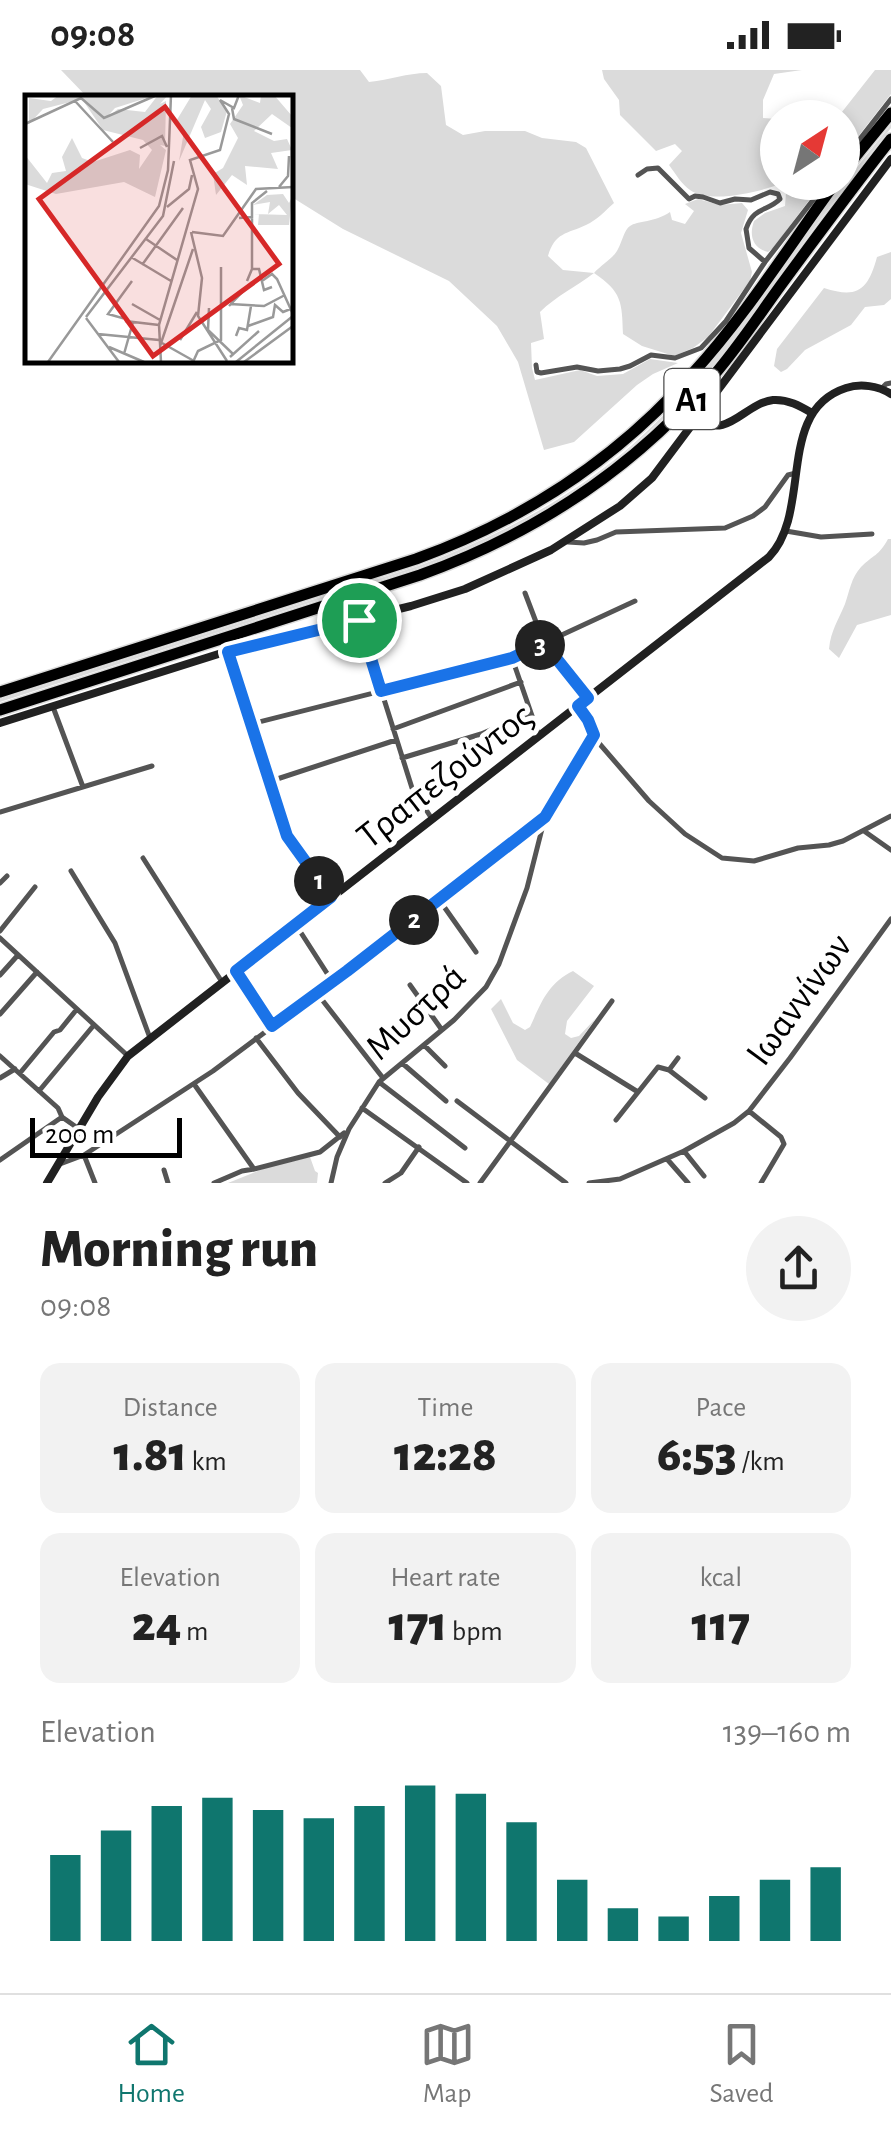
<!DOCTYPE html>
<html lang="en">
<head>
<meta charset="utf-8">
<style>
  :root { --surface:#fff; --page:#f2f2f2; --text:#222; --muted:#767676; --line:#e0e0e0; --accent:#0f766e }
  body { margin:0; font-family:"Alegreya Sans",sans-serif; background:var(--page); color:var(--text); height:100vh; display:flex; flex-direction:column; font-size:38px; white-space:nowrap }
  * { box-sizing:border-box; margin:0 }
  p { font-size:32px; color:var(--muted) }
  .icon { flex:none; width:55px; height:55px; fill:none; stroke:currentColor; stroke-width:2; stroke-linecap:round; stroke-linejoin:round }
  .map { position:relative; height:1113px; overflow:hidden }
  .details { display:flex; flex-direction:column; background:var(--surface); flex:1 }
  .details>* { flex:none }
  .needle { width:65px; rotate:36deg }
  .buttons { position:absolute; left:760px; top:30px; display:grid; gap:20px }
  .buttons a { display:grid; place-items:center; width:100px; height:100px; border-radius:50%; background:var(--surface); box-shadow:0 5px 15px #0003; font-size:50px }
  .scale { position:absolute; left:30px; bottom:25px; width:152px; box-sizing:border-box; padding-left:10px; border:5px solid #000; border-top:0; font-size:28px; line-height:35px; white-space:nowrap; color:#000; -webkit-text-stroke:8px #fff; paint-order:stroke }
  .pin { position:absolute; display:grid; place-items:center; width:85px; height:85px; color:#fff; margin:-42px; border:5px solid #fff; border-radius:50%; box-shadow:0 2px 10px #0007 }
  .km { position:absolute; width:50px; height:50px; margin:-25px; border-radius:50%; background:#222; color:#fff; font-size:28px; line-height:50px; text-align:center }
  .round { display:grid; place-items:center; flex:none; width:105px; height:105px; border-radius:52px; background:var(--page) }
  .summary { display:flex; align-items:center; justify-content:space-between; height:170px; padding:0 40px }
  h1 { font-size:55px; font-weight:800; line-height:75px }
  .metrics { display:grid; grid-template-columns:repeat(3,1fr); gap:15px; height:170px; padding:10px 40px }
  .metrics div { display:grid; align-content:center; border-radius:20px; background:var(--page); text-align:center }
  .metrics b { font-size:50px; font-weight:800 }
  .metrics small { font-size:28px; font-weight:400 }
  .metrics p { font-size:28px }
  .chart { height:280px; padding:20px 40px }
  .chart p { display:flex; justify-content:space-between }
  .chart svg { width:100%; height:180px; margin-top:10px; stroke:var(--accent); stroke-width:6 }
  .status { display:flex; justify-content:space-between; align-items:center; height:70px; padding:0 50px; background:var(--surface); direction:ltr }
  .status svg { height:28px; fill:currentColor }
  .dock { display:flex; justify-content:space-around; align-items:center; height:140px; border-top:2px solid var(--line); background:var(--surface); font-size:28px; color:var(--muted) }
  .dock a { display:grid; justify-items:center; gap:5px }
  .dock .on { color:var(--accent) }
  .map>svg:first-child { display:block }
  .green { fill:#dbdbdb }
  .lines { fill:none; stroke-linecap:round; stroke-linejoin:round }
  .highway-casing { stroke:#dbdbdb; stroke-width:14 }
  .street { stroke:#545454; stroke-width:5 }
  .secondary { stroke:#212121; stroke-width:8 }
  .highway { stroke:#000; stroke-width:11 }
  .route-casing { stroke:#fff; stroke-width:20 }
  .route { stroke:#1a73e8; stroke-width:12 }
  .labels { text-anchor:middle; stroke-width:10; stroke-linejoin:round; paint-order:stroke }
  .shield { fill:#fff; stroke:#4c4c4c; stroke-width:2.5 }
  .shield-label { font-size:35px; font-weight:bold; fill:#000 }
  .street-label { font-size:38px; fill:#000; stroke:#fff }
  .inset-road { fill:none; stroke:#999; stroke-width:2.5 }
  .view { fill:#d62828; fill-opacity:0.15; stroke:#d62828; stroke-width:5 }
  .inset-edge { fill:none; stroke:#000; stroke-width:5 }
</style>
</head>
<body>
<div class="status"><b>09:08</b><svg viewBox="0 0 49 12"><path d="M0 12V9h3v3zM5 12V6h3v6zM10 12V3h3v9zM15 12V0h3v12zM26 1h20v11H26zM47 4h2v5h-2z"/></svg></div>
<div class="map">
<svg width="891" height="1113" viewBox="0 0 891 1113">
  <rect width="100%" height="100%" fill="#fff"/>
  <path class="green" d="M61 0H360L369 12C390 10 407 3 427 3L441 16 446 55 463 65 485 61H525L542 68 576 72 586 78 614 133C605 141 597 150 586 155 567 164 555 162 548 186L563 200 594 203C602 194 613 189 618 179 622 172 624 160 630 156 637 151 656 152 670 142L672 150 685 154 694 141 685 134 698 129 720 135 742 133 748 140 741 163 752 202 750 211 708 267 693 278 674 286 642 276 623 264C622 232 622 222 594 203 576 217 556 226 540 242L544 269 531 273 532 298 535 310 580 300 597 306 623 304 650 289 678 293 653 304 637 315 574 372 544 380 518 292 497 256 449 211 343 159 290 126V28L87 27Z
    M602 0H802L774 4 763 30V48L777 49 778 112 822 113 773 178 768 182C752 178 749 165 754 151L765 143 785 136 786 123 778 115C756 122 711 134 690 120 682 115 675 103 669 95L682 81 675 74 656 81 620 45 619 30 604 9Z
    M875 0H891V24L843 86 842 48 838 47Z
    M891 54V58C853 106 816 155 780 205 755 240 731 276 702 309 622 397 531 458 419 498L0 632V629L418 496C491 469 563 433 623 383 697 320 751 241 808 162 834 125 863 90 891 54Z
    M891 182V229L884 235 865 237 851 255 805 280 787 299 781 302 774 296 777 279 824 218C858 229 868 220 877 187Z
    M888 469H891V545L857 555 839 588 829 579C831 560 838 551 845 534 850 520 851 508 861 497 873 485 879 486 888 469Z
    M573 901 594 916 567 951 565 964 571 968 579 966 596 948 549 1014 517 990 491 939 501 929 513 953 525 960 530 957C541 933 548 913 573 901Z
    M310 1087 315 1101 318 1103 317 1113H228L268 1097Z"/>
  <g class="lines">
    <defs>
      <path id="highway" d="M842 103 891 43
        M0 622 416 489C524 450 617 389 693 303 746 245 789 176 836 112
        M0 640 420 505C532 465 629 402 708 312 735 282 757 248 781 215 817 166 853 117 891 69"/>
    </defs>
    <use href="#highway" class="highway-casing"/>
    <path class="street" d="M842 92 891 29
      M638 105 647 99 658 98 689 129 695 126 703 127 720 133 735 129 751 130 770 122 778 124 780 129C767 142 754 136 746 159L749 178 764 191
      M536 295 537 302 541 303 577 297 598 301 620 299 630 296 651 285 675 288 701 278 726 251 765 192 827 112
      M882 318 886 314 891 313
      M786 461 821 467 872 464
      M568 472 584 473 597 470 616 462 725 458 753 446 765 437 788 405 796 403
      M525 523 544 573 587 627
      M359 550 412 718 432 749
      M228 581 287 766 331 827
      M512 588 539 666
      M578 636 598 672 649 731 685 764 722 788 754 791 798 778 829 775 843 771 891 746
      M53 637 83 717
      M251 654 512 588 635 531
      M393 659 521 612
      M402 688 481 664 531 643
      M271 711 396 670
      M0 742 152 696
      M864 761 891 780
      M143 788 222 912
      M71 801 115 873 150 968
      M0 813 7 806
      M440 831 476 882
      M296 855 332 911
      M0 861 35 817
      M0 868 128 986
      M236 901 272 956
      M0 905 18 885
      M410 915 442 960
      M316 922 383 1008
      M0 944 37 902
      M256 968 298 1023 340 1067
      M424 975 445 996
      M575 983 638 1022
      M0 986 58 1038 62 1047 79 1059
      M402 993 446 1031
      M669 1000 678 988
      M20 1003 54 962 60 960 77 939
      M0 1008 15 999
      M379 1012 465 1078
      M194 1014 254 1099
      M39 1021 94 955
      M457 1031 566 1113
      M362 1038 467 1113
      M749 1041 790 988 891 849
      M616 1050 658 997 669 1000 705 1028
      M684 1081 734 1053 749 1041 781 1067 784 1074 761 1113
      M84 1085 95 1113
      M667 1089 688 1113
      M0 1090 62 1047
      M60 1094 84 1085 213 1001 347 901 545 747
      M164 1100 168 1113
      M214 1113 242 1101 254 1099 320 1082 344 1063
      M331 1113 337 1087 349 1059 379 1012 454 950 486 917 499 894 527 818 545 747 594 665
      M385 1113 401 1103 419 1077
      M480 1113 612 931
      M589 1113 620 1109 684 1081 704 1106"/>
    <path class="secondary" d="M697 349C729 370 743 334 773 330 788 329 800 336 812 343
      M0 653 228 581 411 536 465 519 551 480 620 436 652 408 891 89
      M47 1113 98 1027 128 986 769 487C813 441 775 341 846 318 861 313 878 316 891 324"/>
    <use href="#highway" class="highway"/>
  </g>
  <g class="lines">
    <defs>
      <path id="route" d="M359 550 381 621 512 588 544 573 588 628 578 636 588 650 594 665 545 747 347 901 272 956 236 901 331 827 287 766 228 582Z"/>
    </defs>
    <use href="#route" class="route-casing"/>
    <use href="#route" class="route"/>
  </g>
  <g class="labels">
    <rect class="shield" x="664.5" y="299" width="55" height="60" rx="8"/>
    <g class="shield-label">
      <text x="692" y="341">Α1</text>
    </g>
    <g class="street-label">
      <text transform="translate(444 705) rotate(-38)" y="13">Τραπεζούντος</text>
      <text transform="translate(798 929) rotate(-54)" y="13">Ιωαννίνων</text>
      <text transform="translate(415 941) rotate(-43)" y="13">Μυστρά</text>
    </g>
  </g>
  <g transform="translate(25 25)">
    <rect width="268" height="268" fill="#fff"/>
    <path d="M34 0H131L90 13 79 25 93 14 120 17 133 0H143L135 9 141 6 140 51 135 50 141 55 130 102 99 87 31 99 0 89V60L22 88 27 78 41 76 37 62 47 43 57 63 68 67 105 55 115 60 114 74 127 55 118 45 78 35 57 4 18 14 4 29V3L26 6ZM167 0H191L202 16 196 37 180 43 176 32 186 14 180 5 154 66 159 36 150 28ZM214 0 235 8 236 0H249L267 21V33L247 19 229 36 249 46 262 44 267 55 246 58 253 74 220 71 222 90 207 80 191 100 188 79 198 73 213 43 205 29 218 10ZM258 99 264 108 267 102 264 130H233L234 119H228L262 120 254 110 243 119 245 107 228 110 242 100Z" fill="#dbdbdb"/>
    <path class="inset-road" d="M50 6 88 47M207 13 209 24 247 39M0 29 56 3 79 23 132 0M115 53 137 41 142 52M254 92 263 81 264 61M142 112 164 94 167 80M214 123 227 122V108L242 96M166 137 177 183 173 221 202 266M167 137 198 141 231 94 268 92M121 144 152 165M106 162 146 186M117 170 158 113M227 174V122M222 186 227 174H234L239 195 247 192M237 186 247 179 252 184 267 217M107 209 135 225M205 209 239 211 260 200M204 211 227 187M184 213 183 235 208 259M98 217 97 223 83 219 107 186M61 222 138 121 149 66M61 223 94 267M100 226 134 230M223 231 248 222 250 210 258 217 268 213M73 239 134 245M211 241 214 233 222 235 226 211M155 245 172 217M137 248 169 266M135 251 168 154M84 252 119 267M99 259 108 227M205 262 234 236M23 267 134 111 143 75 146 0M136 267 134 230 173 94 165 65 195 55 204 19 195 5 209 13 214 0M168 267 173 256 196 245V172M211 267 268 221M219 267 268 231"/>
    <path class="view" d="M140 12 254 169 128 261 14 104Z"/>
    <rect width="268" height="268" class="inset-edge"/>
  </g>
</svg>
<div class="buttons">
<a><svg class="needle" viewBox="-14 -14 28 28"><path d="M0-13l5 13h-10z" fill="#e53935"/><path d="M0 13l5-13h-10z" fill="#767676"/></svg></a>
</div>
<div class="scale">200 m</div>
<div class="pin" style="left:359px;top:550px;background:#1e9e55"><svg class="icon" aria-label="arrive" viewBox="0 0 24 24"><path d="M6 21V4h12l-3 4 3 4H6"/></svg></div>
<b class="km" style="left:319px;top:811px">1</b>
<b class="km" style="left:414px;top:850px">2</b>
<b class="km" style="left:540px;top:575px">3</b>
</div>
<section class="details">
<div class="summary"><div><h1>Morning run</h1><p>09:08</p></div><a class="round"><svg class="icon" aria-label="share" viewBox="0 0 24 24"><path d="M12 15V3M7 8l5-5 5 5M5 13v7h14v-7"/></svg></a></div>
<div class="metrics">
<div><p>Distance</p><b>1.81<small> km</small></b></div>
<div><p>Time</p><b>12:28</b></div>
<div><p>Pace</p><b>6:53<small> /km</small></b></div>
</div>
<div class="metrics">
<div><p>Elevation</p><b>24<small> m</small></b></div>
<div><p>Heart rate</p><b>171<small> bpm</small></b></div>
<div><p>kcal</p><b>117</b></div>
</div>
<div class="chart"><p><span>Elevation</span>139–160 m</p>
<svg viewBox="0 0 160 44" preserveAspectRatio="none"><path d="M5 44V23M15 44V17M25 44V11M35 44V9M45 44V12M55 44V14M65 44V11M75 44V6M85 44V8M95 44V15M105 44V29M115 44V36M125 44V38M135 44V33M145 44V29M155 44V26"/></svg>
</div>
</section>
<nav class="dock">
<a class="on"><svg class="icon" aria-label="home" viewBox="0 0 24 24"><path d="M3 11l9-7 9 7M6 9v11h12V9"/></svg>Home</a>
<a><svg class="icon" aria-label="map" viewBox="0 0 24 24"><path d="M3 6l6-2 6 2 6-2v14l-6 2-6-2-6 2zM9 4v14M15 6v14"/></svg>Map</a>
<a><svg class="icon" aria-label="saved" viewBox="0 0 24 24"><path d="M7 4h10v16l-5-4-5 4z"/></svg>Saved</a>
</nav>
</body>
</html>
